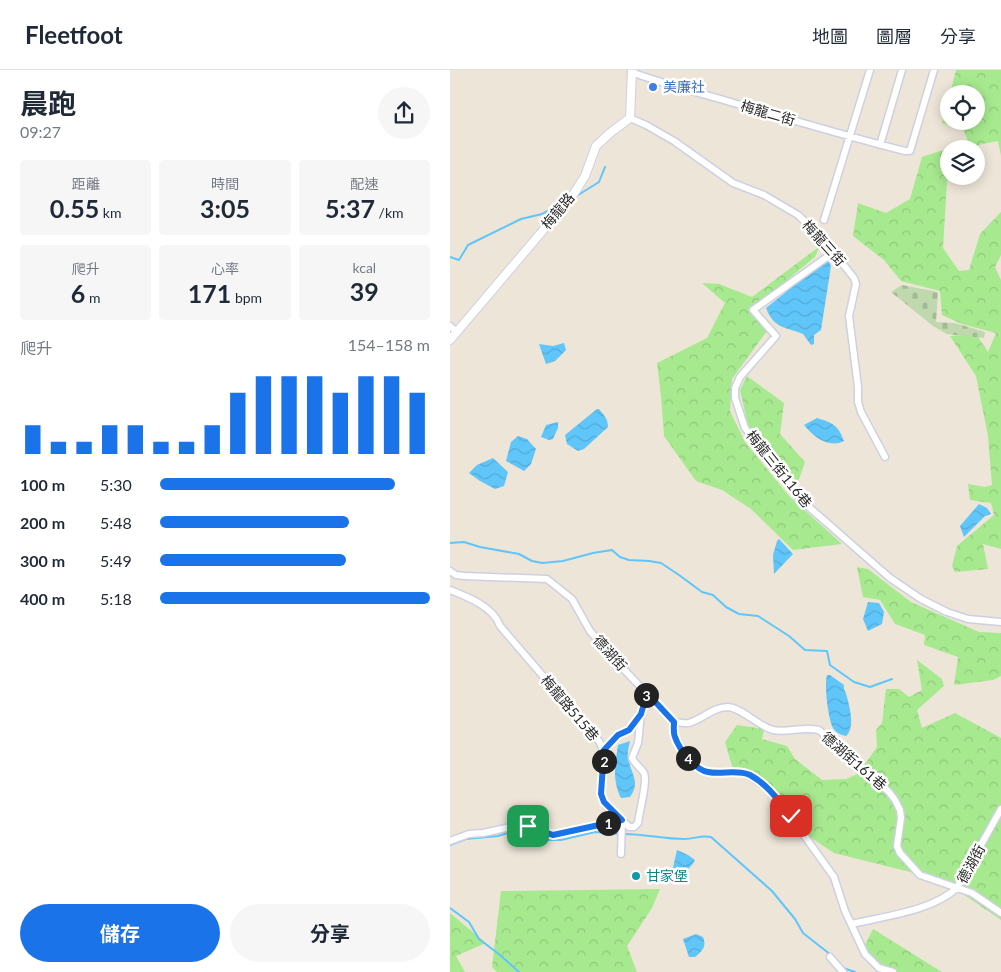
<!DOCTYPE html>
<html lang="zh-TW">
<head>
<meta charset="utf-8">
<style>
  :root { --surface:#fff; --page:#f6f6f7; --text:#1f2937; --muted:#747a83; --line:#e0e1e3; --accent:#1a73e8 }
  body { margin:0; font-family:Lato,"Noto Sans TC",sans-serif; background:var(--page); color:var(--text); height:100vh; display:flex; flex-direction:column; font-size:19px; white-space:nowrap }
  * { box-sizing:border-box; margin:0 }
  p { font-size:16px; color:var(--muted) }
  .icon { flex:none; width:28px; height:28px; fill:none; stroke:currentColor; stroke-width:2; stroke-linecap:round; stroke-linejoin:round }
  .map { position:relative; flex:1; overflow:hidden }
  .drawer { display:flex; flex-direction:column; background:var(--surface); width:450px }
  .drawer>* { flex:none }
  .controls { position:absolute; left:490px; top:15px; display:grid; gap:10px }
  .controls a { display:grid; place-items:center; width:45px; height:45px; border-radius:50%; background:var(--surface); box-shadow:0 2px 12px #0003; font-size:25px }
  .pin { position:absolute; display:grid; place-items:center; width:42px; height:42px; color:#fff; margin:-21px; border-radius:10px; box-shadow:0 2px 8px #0006 }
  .km { position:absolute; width:25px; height:25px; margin:-12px; border-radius:50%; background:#222; color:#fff; font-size:14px; line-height:25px; text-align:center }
  .round { display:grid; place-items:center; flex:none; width:52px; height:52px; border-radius:26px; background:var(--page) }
  .summary { display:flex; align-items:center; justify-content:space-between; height:85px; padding:0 20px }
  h1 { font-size:28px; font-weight:700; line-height:38px }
  .figures { display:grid; grid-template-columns:repeat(3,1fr); gap:8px; height:85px; padding:5px 20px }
  .figures div { display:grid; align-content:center; border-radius:5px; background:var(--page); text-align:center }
  .figures b { font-size:25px; font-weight:700 }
  .figures small { font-size:14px; font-weight:400 }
  .figures p { font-size:14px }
  .chart { height:140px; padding:10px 20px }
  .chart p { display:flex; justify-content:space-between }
  .chart svg { width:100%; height:90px; margin-top:5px; stroke:var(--accent); stroke-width:6 }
  .action { display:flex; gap:10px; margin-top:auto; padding:10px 20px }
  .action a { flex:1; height:58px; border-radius:30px; background:var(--accent); color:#fff; font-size:20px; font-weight:700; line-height:58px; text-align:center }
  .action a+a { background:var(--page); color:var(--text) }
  ul { padding:0 20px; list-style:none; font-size:16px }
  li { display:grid; grid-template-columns:80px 60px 1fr; align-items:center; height:38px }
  li i { height:12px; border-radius:6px; background:var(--accent) }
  header { display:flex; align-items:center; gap:30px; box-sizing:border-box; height:70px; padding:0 25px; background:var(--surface); border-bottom:1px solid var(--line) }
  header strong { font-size:24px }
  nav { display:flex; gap:28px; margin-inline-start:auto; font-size:18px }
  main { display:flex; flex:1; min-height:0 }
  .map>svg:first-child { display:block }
  .forest { fill:url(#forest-crowns) }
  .cemetery { fill:url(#cemetery-stones) }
  .water { fill:url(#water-waves) }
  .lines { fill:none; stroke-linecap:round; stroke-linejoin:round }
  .stream { stroke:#60c6fa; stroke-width:2 }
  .minor-casing { stroke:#cdd0e3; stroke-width:9 }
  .tertiary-casing { stroke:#cdd0e3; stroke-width:10 }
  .minor { stroke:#fff; stroke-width:6 }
  .tertiary { stroke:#fff; stroke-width:8 }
  .route-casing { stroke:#fff; stroke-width:10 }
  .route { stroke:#1a73e8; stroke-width:6 }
  .shop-dot { fill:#3f7fe0; stroke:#fff; stroke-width:2 }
  .culture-dot { fill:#0f9aa8; stroke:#fff; stroke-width:2 }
  .labels { text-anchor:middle; stroke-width:5; stroke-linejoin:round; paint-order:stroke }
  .shop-label { font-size:14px; fill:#366cbe; stroke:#fff; text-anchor:start }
  .street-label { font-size:14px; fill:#282828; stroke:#fff }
  .culture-label { font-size:14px; fill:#0d838f; stroke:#fff; text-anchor:start }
</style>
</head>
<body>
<header>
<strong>Fleetfoot</strong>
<nav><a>地圖</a><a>圖層</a><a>分享</a></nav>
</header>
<main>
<section class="drawer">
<div class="summary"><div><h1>晨跑</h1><p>09:27</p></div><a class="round"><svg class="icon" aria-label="share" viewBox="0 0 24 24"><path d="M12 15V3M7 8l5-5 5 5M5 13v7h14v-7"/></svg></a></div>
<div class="figures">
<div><p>距離</p><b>0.55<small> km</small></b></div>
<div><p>時間</p><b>3:05</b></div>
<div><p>配速</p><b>5:37<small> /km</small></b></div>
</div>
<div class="figures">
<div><p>爬升</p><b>6<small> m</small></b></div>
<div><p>心率</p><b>171<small> bpm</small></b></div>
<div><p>kcal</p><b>39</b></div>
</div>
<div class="chart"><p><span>爬升</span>154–158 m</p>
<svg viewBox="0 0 160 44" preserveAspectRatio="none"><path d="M5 44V30M15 44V38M25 44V38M35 44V30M45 44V30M55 44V38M65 44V38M75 44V30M85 44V14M95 44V6M105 44V6M115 44V6M125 44V14M135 44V6M145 44V6M155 44V14"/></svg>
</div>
<ul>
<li><b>100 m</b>5:30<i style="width:87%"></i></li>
<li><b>200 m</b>5:48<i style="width:70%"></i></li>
<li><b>300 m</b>5:49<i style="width:69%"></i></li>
<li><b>400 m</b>5:18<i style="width:100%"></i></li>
</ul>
<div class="action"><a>儲存</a><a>分享</a></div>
</section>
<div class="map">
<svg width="551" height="902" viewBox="0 0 551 902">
  <defs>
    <pattern id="forest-crowns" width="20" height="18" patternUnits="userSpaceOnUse" patternTransform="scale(1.25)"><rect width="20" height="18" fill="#a7e98f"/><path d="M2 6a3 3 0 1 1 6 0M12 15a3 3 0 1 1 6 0" fill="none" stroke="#90c87b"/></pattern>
    <pattern id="cemetery-stones" width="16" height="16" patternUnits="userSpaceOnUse" patternTransform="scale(1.25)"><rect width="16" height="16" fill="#bfd8ae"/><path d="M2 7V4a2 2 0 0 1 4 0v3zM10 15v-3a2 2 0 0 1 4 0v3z" fill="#a4b996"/></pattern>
    <pattern id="water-waves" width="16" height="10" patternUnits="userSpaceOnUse" patternTransform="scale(1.25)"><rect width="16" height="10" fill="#60c6fa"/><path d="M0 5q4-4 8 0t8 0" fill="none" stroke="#53aad6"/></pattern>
  </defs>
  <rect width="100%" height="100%" fill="#ede5d8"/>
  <path class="forest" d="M506 0H551V86L548 71 532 74 521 79 514 61 492 53 499 27V51H526V24H500Z
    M499 78 493 178 509 201 519 200 530 164 551 142V185L545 197 551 210V479L533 474 538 499 505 502 502 496 507 476 544 445 541 433 520 430 518 414 535 417 542 415 538 366 526 306 500 266 526 264 538 282 546 263 512 254 492 245 490 221 451 211 434 190 403 166 408 133 436 143 460 129 472 87Z
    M370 176 365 187 304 237 317 261 282 309 280 341 295 372 339 426 392 474 343 480 301 439 272 420 246 411 214 366 211 326 207 293 257 268 275 233 252 213 269 214 302 227Z
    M297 306 334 333 330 364 355 392 346 418 298 355 290 320Z
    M407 497 418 499 461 532 529 562 551 563V606L543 610 504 615 508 587 474 575 475 565 445 554 430 530 413 527Z
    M467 590 492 609 494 616 467 640 472 658 505 643 551 668V850L513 824 468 804 384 783 360 767 313 715 284 703 275 672 287 655 314 659 312 669 337 676 345 689 372 710 396 709 408 704 427 677 426 660 432 653 436 619H449L459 627 472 620Z
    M210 819 202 838 177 876 187 902H47L42 897 51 821Z
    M0 843 36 873 6 886 15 902H0Z
    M423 859 492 902H444L412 881Z"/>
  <path class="cemetery" d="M452 215 488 222 486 252 505 253 535 262 534 268 497 264 483 256 441 222Z"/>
  <path class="water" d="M376 190 379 192 381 196 371 260 364 265V274L361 275 353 264C336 257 324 259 316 238Z
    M114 273 116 280 105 291 96 294 89 274 103 276Z
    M147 339H149C154 345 158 349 158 357L134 379 128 381 117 374 115 365Z
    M367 348C383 353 388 355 394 371 378 379 363 366 354 355Z
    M108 352V358L103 369 99 370 91 367 96 355Z
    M68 366 77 369 86 379 81 394 74 401 56 391 61 372Z
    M43 388 58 402 54 416 45 419 30 411 19 403 27 395Z
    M529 434 537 438 541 444 535 446 514 467 510 456Z
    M329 469 343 484 324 504 323 485 327 471Z
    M418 532 429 533 434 542 432 554 418 561 413 549Z
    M377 605H380L394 615C393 620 396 621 397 627 400 638 405 658 396 666 391 665 386 663 383 658 378 648 374 615 377 605Z
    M180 671C179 677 177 682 178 688 181 704 191 712 180 727L171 728C162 710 165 695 168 675Z
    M227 780 238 785 245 790C240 800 233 803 222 802Z
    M246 864 253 867C257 877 252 881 245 887H239L233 869Z"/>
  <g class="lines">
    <path class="stream" d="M125 127 149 112 155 97
      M0 187 9 190 18 175 71 149 92 144 111 134
      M0 473 14 472 30 477 69 484 82 491 92 493 113 491 143 483 162 480 170 487 179 490 199 491 211 493 229 505 252 522 263 525 276 537 289 544 308 546 339 566 355 580 377 581 380 595 404 612 420 617 442 609
      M174 764C194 764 214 769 234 769 245 769 250 765 261 767L322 821 345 849 353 863 381 885
      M0 775 16 769 48 766 67 760 74 761 98 770H111L145 762 169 764
      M0 838 19 852 29 869 50 885 69 902
      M393 898 405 902"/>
    <defs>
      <path id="minor" d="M181 2C216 15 251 23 287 34 343 50 399 67 455 81H460L484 0
        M180 48 196 55 224 71 283 113 314 125 348 145 373 169 404 208 406 214 399 246 408 317V332L411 342 435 387
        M430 75 452 0
        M374 150 420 0
        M384 182 303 240 326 266 290 307 285 318V328L295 358 352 431 440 508 471 529 497 542 518 549 551 552
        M0 256 6 261
        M0 501 6 505 14 506 97 509 122 529 140 561 164 589 224 652V666L239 689 249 699 259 703 289 702 300 706 316 717 328 729 384 807 395 841 415 884 429 898 443 902
        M0 520C18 527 44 537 50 556L149 671C161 692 145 717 154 732 159 742 172 749 179 757H184L188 753C189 743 198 711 194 703 191 698 185 694 182 688L188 673 191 644 197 623
        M224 652C229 652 235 654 239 653 253 649 263 637 278 637 292 638 308 656 323 660 338 663 353 656 369 660L439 722 445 730 450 740 451 748 447 776 450 783 470 805 522 823 551 843
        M154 680 168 665 179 660 191 645
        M0 771 19 764 33 763 70 755 78 756 103 765 172 750 171 784
        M402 854C435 846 482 841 507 818L551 739
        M380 887 393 902"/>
      <path id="tertiary" d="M0 270 123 125 135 106 146 76 160 63 180 48 182 0"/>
    </defs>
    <use href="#minor" class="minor-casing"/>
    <use href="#tertiary" class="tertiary-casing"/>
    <use href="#minor" class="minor"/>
    <use href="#tertiary" class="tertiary"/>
  </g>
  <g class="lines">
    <defs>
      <path id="route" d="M78 756 103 765 172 750 154 732 151 724 154 680 168 665 179 660 191 644 197 623 224 652C224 656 223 663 225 667 229 679 245 700 258 702 272 705 286 699 300 705 317 714 329 731 341 746"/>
    </defs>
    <use href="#route" class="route-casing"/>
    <use href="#route" class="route"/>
  </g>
  <circle class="shop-dot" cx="203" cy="17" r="5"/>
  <circle class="culture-dot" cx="186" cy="806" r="5"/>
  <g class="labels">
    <g class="shop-label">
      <text x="213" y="22">美廉社</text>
    </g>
    <g class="street-label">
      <text transform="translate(318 43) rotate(16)" y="5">梅龍二街</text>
      <text transform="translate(108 141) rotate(-50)" y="5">梅龍路</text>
      <text transform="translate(374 173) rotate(48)" y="5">梅龍三街</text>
      <text transform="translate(329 399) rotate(51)" y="5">梅龍三街116巷</text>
      <text transform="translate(160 583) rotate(48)" y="5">德湖街</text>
      <text transform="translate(120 638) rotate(50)" y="5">梅龍路515巷</text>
      <text transform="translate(404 691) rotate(41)" y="5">德湖街161巷</text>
      <text transform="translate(521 794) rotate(-61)" y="5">德湖街</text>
    </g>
    <g class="culture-label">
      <text x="196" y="811">甘家堡</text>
    </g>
  </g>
</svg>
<div class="controls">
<a><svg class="icon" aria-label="locate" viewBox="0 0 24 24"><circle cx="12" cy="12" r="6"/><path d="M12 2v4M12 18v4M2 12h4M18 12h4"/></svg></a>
<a><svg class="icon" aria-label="layers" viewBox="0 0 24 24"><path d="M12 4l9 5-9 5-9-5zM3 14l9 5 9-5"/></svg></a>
</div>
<div class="pin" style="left:78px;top:756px;background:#1e9e55"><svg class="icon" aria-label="arrive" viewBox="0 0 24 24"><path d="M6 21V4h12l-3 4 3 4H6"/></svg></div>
<div class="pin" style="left:341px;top:746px;background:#d93025"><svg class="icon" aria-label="check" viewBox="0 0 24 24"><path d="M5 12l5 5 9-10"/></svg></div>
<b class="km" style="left:158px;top:753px">1</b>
<b class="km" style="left:154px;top:691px">2</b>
<b class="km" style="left:196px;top:625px">3</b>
<b class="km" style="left:238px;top:688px">4</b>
</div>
</main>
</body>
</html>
